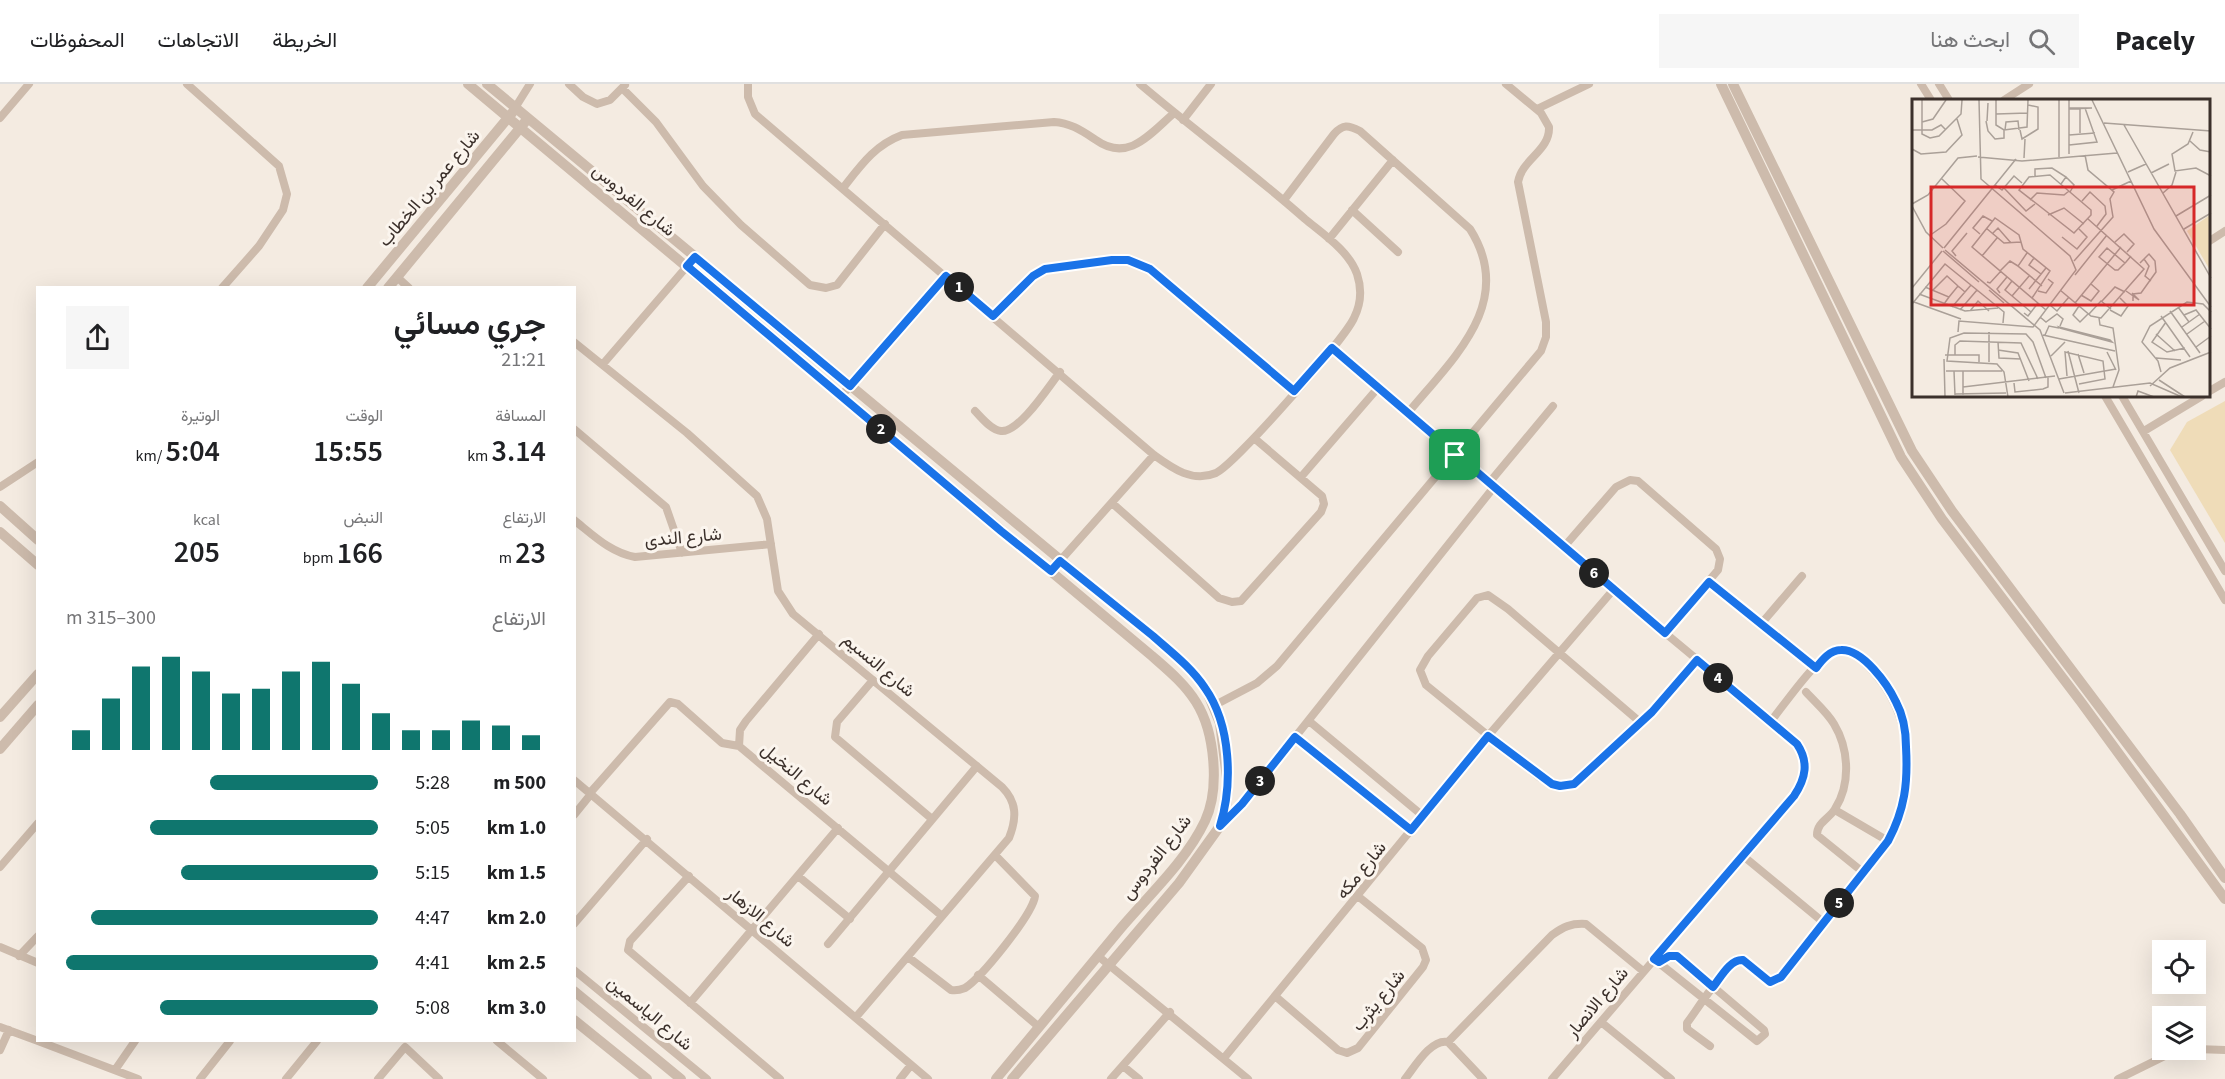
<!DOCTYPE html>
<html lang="ar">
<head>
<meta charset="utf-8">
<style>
  :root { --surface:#fff; --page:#f6f6f6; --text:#202124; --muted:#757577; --line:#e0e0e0; --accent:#0f766e }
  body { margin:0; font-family:"Source Sans 3",Vazirmatn,sans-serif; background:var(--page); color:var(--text); direction:rtl; height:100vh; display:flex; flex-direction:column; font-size:22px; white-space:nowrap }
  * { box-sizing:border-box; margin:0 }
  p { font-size:20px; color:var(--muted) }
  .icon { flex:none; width:33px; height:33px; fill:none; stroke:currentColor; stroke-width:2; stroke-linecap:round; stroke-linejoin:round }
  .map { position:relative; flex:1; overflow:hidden; direction:ltr }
  .details { position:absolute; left:36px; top:202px; width:540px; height:756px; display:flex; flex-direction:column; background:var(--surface); border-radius:0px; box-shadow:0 6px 24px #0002; direction:rtl }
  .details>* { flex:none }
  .buttons { position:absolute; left:2152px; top:856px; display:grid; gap:12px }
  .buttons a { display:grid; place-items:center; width:54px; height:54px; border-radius:0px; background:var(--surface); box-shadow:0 6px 24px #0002; font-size:30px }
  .pin { position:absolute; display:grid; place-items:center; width:51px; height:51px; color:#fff; margin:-26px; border-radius:12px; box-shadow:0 3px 9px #0006 }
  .km { position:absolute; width:30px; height:30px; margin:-15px; border-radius:50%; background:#222; color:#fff; font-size:16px; line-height:30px; text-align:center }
  .round { display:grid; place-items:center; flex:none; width:63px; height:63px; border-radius:0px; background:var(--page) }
  .overview { display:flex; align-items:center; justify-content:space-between; height:102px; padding:0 30px }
  h1 { font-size:33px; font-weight:600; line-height:45px }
  .metrics { display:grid; grid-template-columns:repeat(3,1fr); gap:9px; height:102px; padding:6px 30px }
  .metrics div { display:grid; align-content:center }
  .metrics b { font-size:30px; font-weight:600 }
  .metrics small { font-size:16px; font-weight:400 }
  .metrics p { font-size:16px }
  .chart { height:168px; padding:12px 30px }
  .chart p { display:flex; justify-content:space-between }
  .chart svg { width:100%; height:108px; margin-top:6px; stroke:var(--accent); stroke-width:6 }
  ul { padding:0 30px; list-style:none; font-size:20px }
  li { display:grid; grid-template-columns:96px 72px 1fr; align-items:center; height:45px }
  li i { height:15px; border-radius:8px; background:var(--accent) }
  header { display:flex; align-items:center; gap:36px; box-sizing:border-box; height:84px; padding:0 30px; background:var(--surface); border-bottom:2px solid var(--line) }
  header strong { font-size:28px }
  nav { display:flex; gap:33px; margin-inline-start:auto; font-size:21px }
  .search { width:420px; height:54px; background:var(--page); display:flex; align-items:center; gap:15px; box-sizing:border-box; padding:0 21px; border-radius:0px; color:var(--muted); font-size:22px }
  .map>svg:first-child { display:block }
  .sand { fill:#efdcb8 }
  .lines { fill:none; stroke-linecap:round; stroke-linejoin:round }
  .minor { stroke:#cdbbac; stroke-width:8 }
  .tertiary { stroke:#cdbbac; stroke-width:10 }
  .route-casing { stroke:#fff; stroke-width:12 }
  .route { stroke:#1a73e8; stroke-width:8 }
  .labels { text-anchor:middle; stroke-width:6; stroke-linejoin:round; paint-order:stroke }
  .street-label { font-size:18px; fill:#3b302b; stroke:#fbf5ee }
  .inset-road { fill:none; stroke:#aaa098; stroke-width:1.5 }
  .view { fill:#d62828; fill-opacity:0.15; stroke:#d62828; stroke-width:3 }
  .inset-edge { fill:none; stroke:#3b302b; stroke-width:3 }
</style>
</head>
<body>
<header>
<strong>Pacely</strong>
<div class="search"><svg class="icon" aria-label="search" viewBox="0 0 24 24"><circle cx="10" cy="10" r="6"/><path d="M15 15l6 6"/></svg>ابحث هنا</div>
<nav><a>الخريطة</a><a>الاتجاهات</a><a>المحفوظات</a></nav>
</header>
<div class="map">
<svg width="2225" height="995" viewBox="0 0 2225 995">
  <rect width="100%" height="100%" fill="#f4ebe1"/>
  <path class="sand" d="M2225 317V459L2170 366 2187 338Z"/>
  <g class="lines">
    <path class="minor" d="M187 0 279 82 287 110 283 126 259 162 222 204
      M569 0 583 13 597 20 610 16 625 1
      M748 0V13L755 30 1154 371C1172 384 1192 399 1216 389 1235 380 1344 256 1354 234 1361 220 1362 205 1357 190 1349 167 1323 150 1305 135 1252 88 1194 46 1140 0
      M1921 0 1931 16
      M1939 0 1949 16
      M622 4 656 38 703 102 741 141 810 201 826 204 837 201 885 140
      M2004 16 2029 0
      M515 24 530 0
      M1537 25 1589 0
      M0 34 29 0
      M1183 36 1211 0
      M843 104C861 81 875 61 902 51L1054 38C1071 39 1082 47 1096 56 1128 79 1150 50 1174 29
      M1284 116 1334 50C1343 40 1348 41 1360 47L1470 145C1517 219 1452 275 1407 330
      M1352 126 1398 168
      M1329 155 1393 76
      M2208 158 2225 147
      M397 193 409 204
      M993 232 1033 192 1045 185 1112 176H1128L1150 185 1294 307
      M574 258 687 349 757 412 767 435 778 507 793 530 1002 703C1017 718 1017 734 1009 754L856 933
      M1332 264 1563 464 1771 637C1797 660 1819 676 1794 712L1552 995
      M603 280 695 173
      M2208 308 2225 298
      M842 311 946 192
      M2105 312 2225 516
      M2122 312 2225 487
      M975 327C982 334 991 346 1001 347 1019 349 1049 302 1060 288
      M574 345 666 423 682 469
      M2144 347 2202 312
      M1301 393 1377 305
      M1489 399 1553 322
      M0 403 38 378
      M1112 419 1219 514 1232 518 1241 517 1321 428 1324 420 1322 412 1254 354
      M574 436C593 451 611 469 635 473L771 460
      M1563 464 1616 403 1630 396 1638 397 1716 465 1720 475 1718 486 1665 549
      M1051 487 1154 371
      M1709 498 1816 584
      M1761 540 1802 492
      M819 550 746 637 740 646 739 662 942 832
      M873 596 837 638 835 653 932 735
      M1806 608C1815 618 1827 628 1834 640 1849 665 1851 700 1835 725 1829 735 1817 738 1817 751L1864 789
      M1215 621 1257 599 1277 582 1541 267 1546 253V238L1518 98C1522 75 1550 67 1549 43L1541 29 1506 0
      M1309 637 1423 732
      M1640 638 1508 525 1488 511 1477 514 1428 572 1420 586 1426 601 1539 693C1555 702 1566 706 1581 695L1652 628 1697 576
      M1295 653 1411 746
      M574 696 928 995
      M590 709 670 618 678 620 722 659 739 662
      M1835 726 1888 757
      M574 731 591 710
      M1221 741 1242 720 1494 403
      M1742 771 1823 838
      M0 783 38 739
      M689 792 630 857 628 866 780 995
      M798 792 850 835
      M574 840 647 755
      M828 860 977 682
      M0 863 38 879
      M19 872 38 852
      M1098 872 1248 995
      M908 873 951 906C956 907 960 906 965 904 981 894 1033 830 1035 812L995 771
      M1654 875 1757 957 1765 950 1764 946 1677 872H1669L1659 878
      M574 886 707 995
      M978 891 1039 943
      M1275 912 1338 966 1347 969 1358 964 1423 883 1426 876 1422 864 1359 813
      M690 919 838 744
      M1601 938 1671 995
      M0 943 38 957
      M38 957 138 995
      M497 957 543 995
      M1448 958 1552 851C1563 843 1571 839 1586 840L1643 887
      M1710 962 1687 945V939C1697 926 1729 874 1743 876L1770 898 1781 893 1888 757C1918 699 1915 630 1868 582 1860 573 1850 563 1837 566 1817 572 1785 620 1771 637
      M2196 965 2225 966
      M0 966 9 946
      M1224 974 1488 652 1614 505
      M1123 982 1139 995
      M115 986 135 957
      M200 995 230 957
      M286 995 317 957
      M378 995 405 963 439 995
      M900 995 911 981
      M1111 995 1170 928
      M1405 995C1414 984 1431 954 1448 958L1483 995
      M2118 995 2171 969 2187 966"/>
    <path class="tertiary" d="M468 0 1152 572C1168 586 1185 600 1196 618 1215 648 1220 705 1205 737 1186 777 1149 811 1121 844 1079 895 1037 945 996 995
      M487 0 1181 576 1206 605 1220 639 1228 702 1226 723 1220 742 1179 799 1012 995
      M1721 0 1901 373 1942 435 2081 618 2225 815
      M1733 0 1912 367 1952 427 2180 730 2225 794
      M367 204 512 29
      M388 204 525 38
      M0 422 38 456
      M0 448 38 481
      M0 633 38 590
      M0 665 38 621
      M574 907 681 995
      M574 936 647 995"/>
  </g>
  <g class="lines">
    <defs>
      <path id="route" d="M695 173 850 302 946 192 993 232 1033 192 1045 185 1112 176H1128L1150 185 1294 307 1332 264 1665 549 1709 498 1816 584C1822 576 1830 566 1841 566 1863 565 1888 601 1896 618 1903 631 1906 649 1906 663 1908 699 1905 725 1888 757L1781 893 1770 898 1743 876C1730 875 1721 893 1713 903L1677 872H1669L1659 878 1654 875 1794 712C1806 694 1809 678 1797 660L1697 576 1652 628 1574 700 1560 702 1552 700 1488 652 1411 746 1295 653 1242 720 1220 742C1233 700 1231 641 1205 604 1191 583 1171 568 1153 552 1122 527 1091 502 1060 477L1051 487 1001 447 687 182Z"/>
    </defs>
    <use href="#route" class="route-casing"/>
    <use href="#route" class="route"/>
  </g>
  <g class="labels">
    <g class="street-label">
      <text transform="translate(429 104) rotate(-50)" y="6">شارع عمر بن الخطاب</text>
      <text transform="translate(634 116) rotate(40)" y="6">شارع الفردوس</text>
      <text transform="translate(683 453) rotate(-5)" y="6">شارع الندى</text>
      <text transform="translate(879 581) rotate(40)" y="6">شارع النسيم</text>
      <text transform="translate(797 690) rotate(40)" y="6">شارع النخيل</text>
      <text transform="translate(1156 773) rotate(-52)" y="6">شارع الفردوس</text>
      <text transform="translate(1361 786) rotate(-51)" y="6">شارع مكه</text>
      <text transform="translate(761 833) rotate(40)" y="6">شارع الازهار</text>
      <text transform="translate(1378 916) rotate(-51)" y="6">شارع يثرب</text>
      <text transform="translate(1597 918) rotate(-50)" y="6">شارع الانصار</text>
      <text transform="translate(650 929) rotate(40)" y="6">شارع الياسمين</text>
    </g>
  </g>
  <g transform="translate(1912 15)">
    <rect width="298" height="298" fill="#f4ebe1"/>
    <path d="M298 116V171L275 132Z" fill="#efdcb8"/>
    <path class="inset-road" d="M10 1V35L18 39 27 37 49 15 50 1M84 1V26L92 31 115 28 116 1M180 1 242 130 299 208M157 9H180L157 10M84 15 116 14M74 22 76 32 83 40 92 39V31M75 22 76 4M10 23 21 20 34 1M192 24 299 32M212 26 299 179M0 31H20L29 26 34 31M93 31 94 23 106 22 107 31M108 31 110 40 126 30V8L116 6M281 33 276 45 260 55 263 72 284 69 299 77M168 34V10M157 36 183 34M278 42 288 51 299 53M157 46 185 43 173 9M0 50 9 55 34 53 50 36 45 20M157 55V1M66 58 110 62 205 54M147 58V1M112 59 113 40M216 73 234 65M239 74 257 65M138 76 179 111V116L162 134 107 91 117 78ZM123 77V70L140 69 154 78 149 85M154 78 162 86 158 93M83 86 90 91 102 77 110 84M92 89 114 112 123 105M200 91 219 82M251 94 260 86 264 73M118 101 125 94 152 96 157 92M170 102 178 93 193 107 194 115 185 127M0 105 16 96 46 59 65 57M0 107 14 133 31 149M136 116 152 109 172 125M264 117 299 96M74 129 92 144 109 143M272 130 299 114M68 135 61 129 71 117 80 122M80 135 86 129 99 144M17 137 34 125 53 102 30 80M150 138 165 150 175 138 167 130M203 143 212 135 222 145 215 153M32 149 104 60M33 151 128 231 152 294M31 152 67 183M115 154 106 167 130 187M44 157 40 152 55 134M70 157 85 139M122 159 117 166 129 175M232 160 237 167 233 177 239 182M162 162 201 118 198 100 202 93 176 71 173 56M213 164 195 149 187 158 203 171H206L214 163 219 157M88 172 98 162 106 167M163 176 195 136M100 182 93 191 119 213M75 183 78 184 89 172M13 188 37 198 32 205M0 189 30 152M117 190 134 169M21 191 35 177 46 187M77 191 92 204M148 191 179 217 189 219 232 170 176 120M126 192 134 194 141 184 136 180M214 192 227 201 220 194M88 194 85 190 95 178M7 195 53 212 86 209M169 196 179 202 187 192 179 185M100 197 118 176M37 198 46 187 53 193M120 199 138 172 111 150 107 136 83 119 60 148 134 211M190 202 203 188 213 193M221 202V195L229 194 244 173 243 162 237 155 228 164M2 203 49 220M163 204 209 148M0 205 33 165 92 213 91 224M138 206 145 212 157 198M167 207 161 216 168 223 176 215M40 208 59 186M266 208 277 223M48 211 65 191M198 211 209 217 216 207 208 199M58 212 66 202 77 212M258 212 288 254M112 214 116 217 126 204M177 215 189 202 199 210M272 216 284 211 299 230M249 217 278 258M128 218 134 223 145 215 151 220 148 227M187 219 188 226 201 229 207 271 201 288M254 223 240 243 255 253 273 249M147 228 198 241 200 243 148 229ZM270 228 288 215M46 233 47 222 121 228 164 171 158 157 69 80 67 1M77 233V263M244 235 263 252M275 235 293 222M131 236 203 252M133 236 137 227 147 229M86 243 87 259 109 260M284 248 299 237M86 251 106 254 117 282M156 252 167 294M195 253 204 271M166 255 172 274M33 256H67V263M43 256V246L48 242 109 244 126 280M139 257 153 243M244 259 269 261M32 260 33 298M34 272H90M42 272 43 296M51 272V296M249 273 246 262 230 243 238 227 275 203 291 205 299 213M155 277 153 253 191 262 193 280 167 285M147 280 204 270M247 281 273 298M102 284 103 293 131 290 136 288V278M238 287 258 269 299 253M51 288 143 277M153 294 238 284 270 298M43 295 94 294M96 298 92 273 85 265 35 262 38 239 52 234 114 235 121 243 134 279M224 298 226 292 242 298"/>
    <path class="view" d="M19 88H282V206H19Z"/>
    <rect width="298" height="298" class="inset-edge"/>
  </g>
</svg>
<div class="buttons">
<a><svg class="icon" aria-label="locate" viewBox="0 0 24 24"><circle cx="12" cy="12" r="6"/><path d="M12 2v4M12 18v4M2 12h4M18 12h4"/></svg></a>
<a><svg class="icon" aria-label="layers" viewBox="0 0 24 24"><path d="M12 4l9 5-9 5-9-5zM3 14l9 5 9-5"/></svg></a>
</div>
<div class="pin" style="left:1455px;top:371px;background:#1e9e55"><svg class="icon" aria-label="arrive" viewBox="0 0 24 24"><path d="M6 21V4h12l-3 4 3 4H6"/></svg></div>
<b class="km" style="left:959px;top:203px">1</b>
<b class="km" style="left:881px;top:345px">2</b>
<b class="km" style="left:1260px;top:697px">3</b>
<b class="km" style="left:1718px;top:594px">4</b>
<b class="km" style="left:1839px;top:819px">5</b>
<b class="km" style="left:1594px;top:489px">6</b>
<section class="details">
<div class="overview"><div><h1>جري مسائي</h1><p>21:21</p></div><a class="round"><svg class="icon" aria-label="share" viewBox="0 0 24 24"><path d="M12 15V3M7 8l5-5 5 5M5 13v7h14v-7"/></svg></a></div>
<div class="metrics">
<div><p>المسافة</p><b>3.14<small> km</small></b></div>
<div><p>الوقت</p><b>15:55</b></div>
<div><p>الوتيرة</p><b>5:04<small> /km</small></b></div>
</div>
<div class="metrics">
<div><p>الارتفاع</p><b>23<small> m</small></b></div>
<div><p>النبض</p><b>166<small> bpm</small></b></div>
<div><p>kcal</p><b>205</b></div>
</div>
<div class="chart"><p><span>الارتفاع</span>300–315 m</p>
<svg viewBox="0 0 160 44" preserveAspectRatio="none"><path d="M5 44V36M15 44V23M25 44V10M35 44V6M45 44V12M55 44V21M65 44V19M75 44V12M85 44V8M95 44V17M105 44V29M115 44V36M125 44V36M135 44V32M145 44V34M155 44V38"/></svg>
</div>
<ul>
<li><b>500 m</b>5:28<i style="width:54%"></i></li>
<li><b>1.0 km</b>5:05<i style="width:73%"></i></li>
<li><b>1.5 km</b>5:15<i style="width:63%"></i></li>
<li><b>2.0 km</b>4:47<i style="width:92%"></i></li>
<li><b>2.5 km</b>4:41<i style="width:100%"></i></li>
<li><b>3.0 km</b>5:08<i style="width:70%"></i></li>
</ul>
</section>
</div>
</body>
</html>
